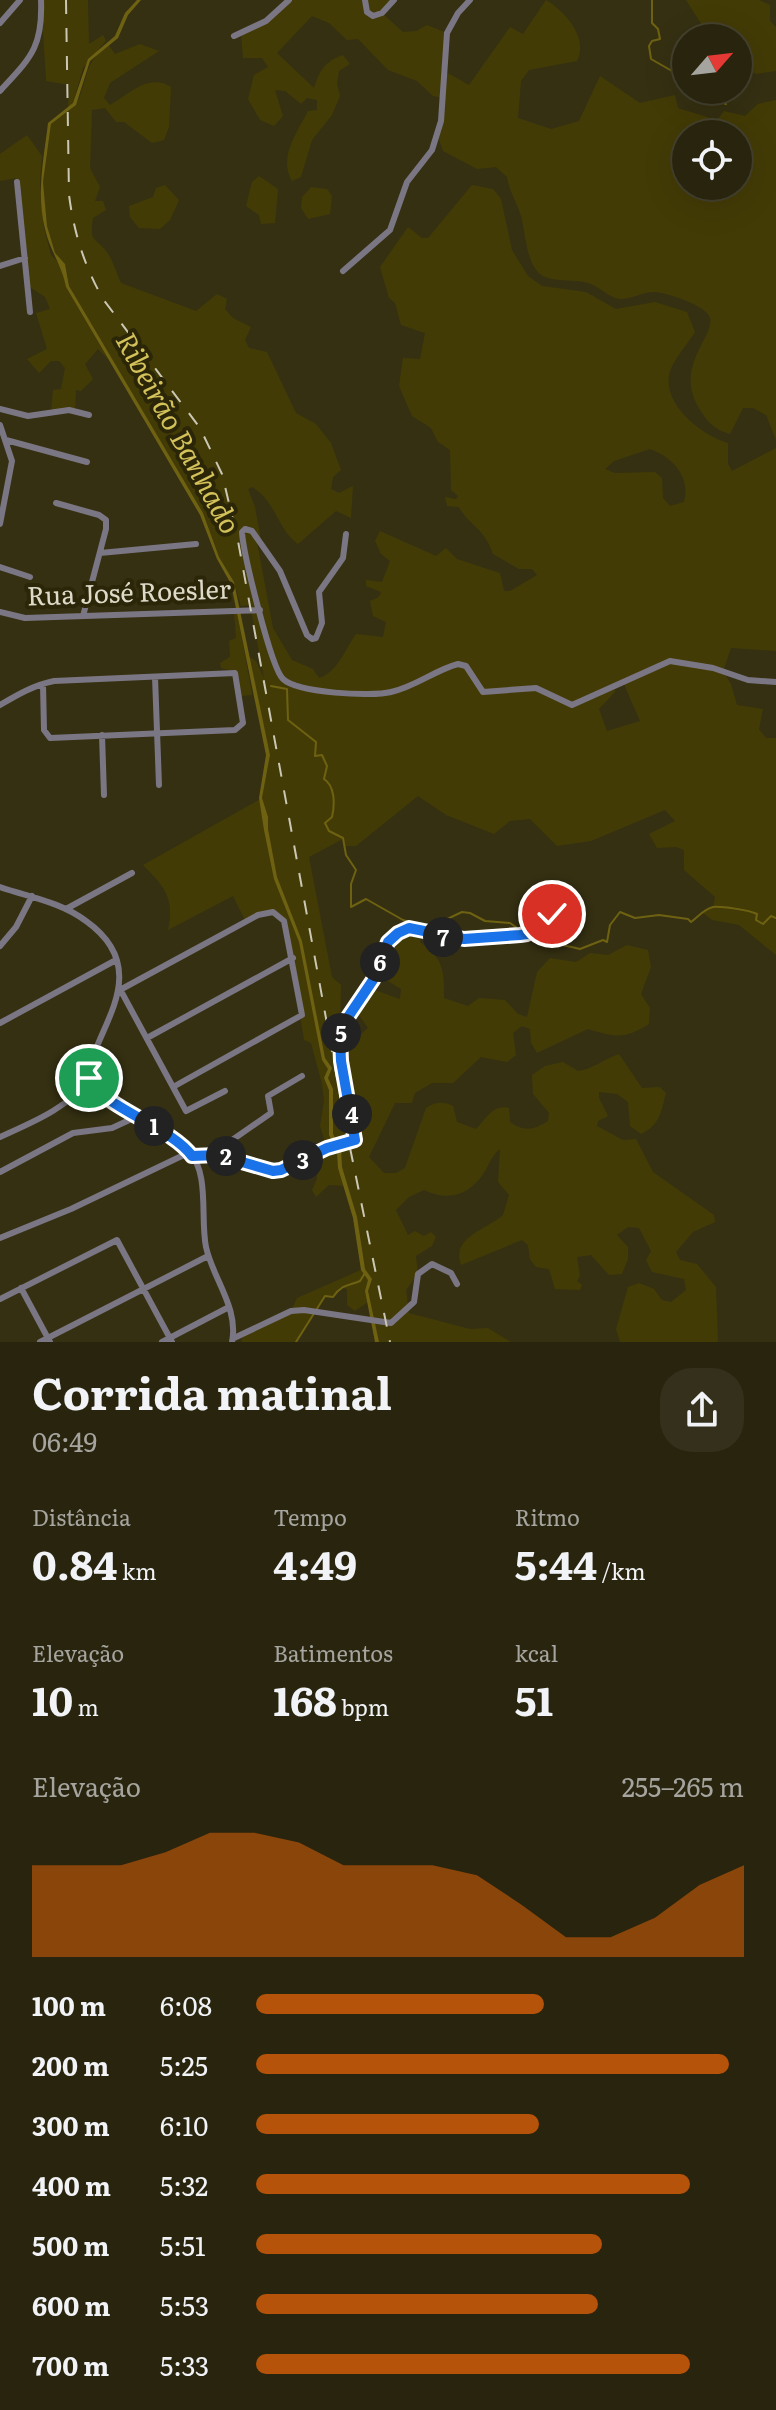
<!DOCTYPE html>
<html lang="pt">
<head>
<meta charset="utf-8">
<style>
  :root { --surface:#28240e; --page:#34301c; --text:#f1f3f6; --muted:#a5a49e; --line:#44412e; --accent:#b45309 }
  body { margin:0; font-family:Literata,serif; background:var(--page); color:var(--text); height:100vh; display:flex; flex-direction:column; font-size:30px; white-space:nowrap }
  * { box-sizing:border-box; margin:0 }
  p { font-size:26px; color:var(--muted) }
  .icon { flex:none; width:44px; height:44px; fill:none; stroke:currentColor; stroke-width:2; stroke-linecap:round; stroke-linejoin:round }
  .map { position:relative; height:1342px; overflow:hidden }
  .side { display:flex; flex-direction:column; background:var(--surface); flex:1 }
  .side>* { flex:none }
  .needle { width:52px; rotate:62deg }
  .tools { position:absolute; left:672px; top:24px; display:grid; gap:16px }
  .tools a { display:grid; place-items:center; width:80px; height:80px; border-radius:50%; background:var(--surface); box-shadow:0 8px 32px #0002,0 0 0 2px var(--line); font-size:40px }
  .pin { position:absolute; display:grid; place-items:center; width:68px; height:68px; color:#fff; margin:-34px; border:4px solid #fff; border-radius:50%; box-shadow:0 2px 8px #0007 }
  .km { position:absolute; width:40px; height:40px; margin:-20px; border-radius:50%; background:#222; color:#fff; font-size:22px; line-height:40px; text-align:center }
  .round { display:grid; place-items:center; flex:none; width:84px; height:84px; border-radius:32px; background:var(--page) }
  .summary { display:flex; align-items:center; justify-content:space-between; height:136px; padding:0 32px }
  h1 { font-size:44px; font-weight:700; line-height:60px }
  .stats { display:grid; grid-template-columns:repeat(3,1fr); gap:12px; height:136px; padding:8px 32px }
  .stats div { display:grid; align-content:center }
  .stats b { font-size:40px; font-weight:700 }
  .stats small { font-size:22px; font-weight:400 }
  .stats p { font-size:22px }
  .chart { height:224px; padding:16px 32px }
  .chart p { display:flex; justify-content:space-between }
  .chart svg { width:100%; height:144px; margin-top:8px; fill:var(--accent); opacity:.7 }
  ul { padding:0 32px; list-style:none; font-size:26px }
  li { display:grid; grid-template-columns:128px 96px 1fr; align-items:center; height:60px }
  li i { height:20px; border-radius:10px; background:var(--accent) }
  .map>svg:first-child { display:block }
  .green { fill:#433b06; fill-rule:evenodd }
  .water { fill:#6e6212 }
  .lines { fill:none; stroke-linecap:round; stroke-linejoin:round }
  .stream { stroke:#6e6212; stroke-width:2 }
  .minor { stroke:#7b7683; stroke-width:6 }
  .rail { stroke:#cbc7b5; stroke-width:2; stroke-dasharray:14 14; stroke-linecap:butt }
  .route-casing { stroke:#fff; stroke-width:16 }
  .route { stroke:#1a73e8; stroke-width:10 }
  .labels { text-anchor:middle; stroke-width:8; stroke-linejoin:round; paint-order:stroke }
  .street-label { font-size:26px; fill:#dddac9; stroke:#2b2608 }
  .water-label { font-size:28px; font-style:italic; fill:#d3c159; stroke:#2b2608 }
</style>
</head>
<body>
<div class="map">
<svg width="776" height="1342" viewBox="0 0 776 1342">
  <rect width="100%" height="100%" fill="#353012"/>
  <path class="green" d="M41 0H88L89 44 103 35 106 41 83 68 73 103 68 108 69 85 46 81Z
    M289 0H394L382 13 403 32 416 31 427 25 447 33 444 71 469 85 510 27 523 34 546 0C564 11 589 37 577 61L529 70 521 81 518 118 551 129 579 121 600 76 640 103 675 95 678 108 717 120 724 111 745 116 758 104 776 100V440L766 415 753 408H743L730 434C714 429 708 423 699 408 671 363 724 330 707 313 697 303 670 294 656 292 645 291 632 299 620 299 609 298 599 286 588 283 574 279 558 282 545 277 526 269 526 234 521 216 517 202 510 194 507 177L496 167 477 169 443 151 438 137 443 98 433 96 417 81 388 70 358 39 347 40 329 23 312 16 277 53 314 88C320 70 324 62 343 55L350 64 339 71 337 84 340 96 332 115 312 140 301 177 292 181C278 157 297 133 308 111L317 110V100L307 98 301 104 285 91 275 90 283 116 274 126 260 120 248 99 254 75 268 67 262 58H243L241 33 266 21ZM686 134H738V186H686Z
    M686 0H759L770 5V21L776 27V71L756 74 738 65V38H710Z
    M108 44 115 54 140 44 159 51 110 83 104 98 110 105C130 94 148 73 171 87L169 127 164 140 152 143 124 122H116L105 108 92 110 90 168 100 187 95 201H103L106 210 93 218C89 243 95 237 107 252 113 261 117 274 121 283L196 311 217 294 227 299 225 309 233 318 251 327 245 340 249 348 267 352 296 413 316 424 331 443 341 470 333 477 331 489 339 493 353 486 351 518 336 511 298 544C277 529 276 501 252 487L248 489 255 507 263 551 257 542 273 628 292 660 313 669 319 678C338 672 345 649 356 634L383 637 386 622 373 616 370 601 379 597 381 592 366 586V580L382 582 390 561 381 554 375 541 380 531 436 556 446 548 457 559 500 573 504 591H510L537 575 532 569H519L493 554C484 527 469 526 459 507L447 506 445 497 456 499 458 496 451 490 450 450 438 442 431 428 412 416 399 386 403 358 420 359 425 333 401 325 395 303 389 298 380 267 408 227 422 238H428L472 185 493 189 501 199 512 250 528 276 542 286 586 292 616 309 655 302 687 312 695 332C687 345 671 362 669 376 664 406 703 436 728 443V464L732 471 776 448V651L731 648 723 671 731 684 737 705 763 709 759 729 766 738H776V955L739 925 712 920 702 912 713 907 715 897 684 870V850L676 847 657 848 649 834 675 821 665 810 591 841 557 846 530 819 510 821 494 834 446 815 418 796 356 846H344L343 839 309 857 332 977 341 985 340 1037 349 1045 368 1028 354 1008 369 988 400 999 401 989 376 974 386 946 406 929 420 931V942C444 960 444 969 444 998L468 1006 479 998 505 1000 518 1014 527 1017 537 972 550 958 576 962 590 953 608 955 627 945 648 950 651 967 641 994 650 1008 649 1024C623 1040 616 1037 588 1029L537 1053 531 1043 530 1029 522 1026 513 1033 516 1055 507 1062 481 1057 453 1083H432L415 1093 412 1103H395L369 1157 384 1173H396L405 1168 426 1108C435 1102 443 1101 453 1106L457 1122 476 1129C487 1118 493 1104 509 1108L510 1122C524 1132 534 1130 548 1121L549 1113 533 1094 532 1075 545 1066 563 1062 578 1071C593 1069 604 1059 619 1054L642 1088 660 1087 666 1093C661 1112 660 1125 641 1134L630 1126 628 1102 617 1094 599 1092V1098L608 1116 598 1121 597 1126 623 1140 636 1139 653 1172 714 1215 715 1222 693 1232 676 1252 680 1260 697 1264 716 1287 718 1342H620L616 1329 628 1287 639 1283 654 1289 662 1300 671 1302 686 1290 684 1279 652 1272 646 1260 651 1251 639 1228 628 1227 617 1235 628 1247V1259L622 1274 609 1275 591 1255 577 1257 580 1276 577 1281 582 1285 580 1290 555 1289 549 1269 536 1267 530 1259 528 1245 522 1240 461 1265C451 1237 486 1230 503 1215L509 1195 498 1182 500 1149C492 1155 490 1163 485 1171 471 1195 448 1202 424 1190L409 1197 396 1210 408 1235 415 1231 424 1236 431 1232 436 1237 432 1246 416 1256 418 1274 406 1290 409 1313 470 1329 488 1328 511 1342H377L368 1302 355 1311 347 1305V1289L340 1287 333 1297 325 1296 296 1342H242L241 1334 291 1311 297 1298 363 1269 355 1217 345 1186 329 1185 316 1197 312 1190 317 1179 316 1153 327 1148 320 1126 324 1101 322 1084 311 1043 304 1040 286 926 270 911 246 922 233 896 168 930C175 899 165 887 143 865L262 798 270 755 248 656 256 661 264 678 248 594 249 605 241 606 234 582 219 557 203 513 75 297 69 285 65 264 54 253 47 226 43 182 51 124C60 117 74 110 79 98 89 74 84 64 108 44ZM650 449C672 457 691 476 684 502L670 506 663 498 662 478 655 472 615 473 605 469 614 461ZM623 682 640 721 607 731 599 709 615 692 614 686Z
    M27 135 42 156 40 182 44 228 51 255 62 266 66 287 108 359 98 349 85 364 93 379 81 391 76 390 75 411 51 413 53 390 61 389 65 368 59 361H51L39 373 27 359 47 349 36 313 50 309 45 297 28 286 16 178 0 181V154Z
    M259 176 278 189 275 223 261 224 259 215 246 206 252 182Z
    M165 185 179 200 170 220 160 229 139 228 130 217 129 206 153 197 156 188Z
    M311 187 327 189 332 196 330 214 308 219 301 208 302 197Z
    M237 612 251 688 252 695 240 696 237 672 221 668 220 663 230 657 229 641 236 638 234 613Z"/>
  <path class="water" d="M137 0H141L128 15 118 38 90 61 76 105 51 124 43 182 47 226 55 253 65 264 69 286 203 513 219 557 234 582 270 755 262 798 268 817V829L277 877 302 941 325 1058 332 1068 328 1078 333 1089V1134L341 1149 342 1167 357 1217 365 1269 372 1279 368 1291 379 1342H375L365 1291 368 1280 361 1270 353 1218 338 1168 337 1151 329 1135V1090L324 1078 328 1069 322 1060 299 942 274 879 264 830 259 798 266 755 231 584 217 559 200 515 66 287C62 265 50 251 45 229 36 193 44 158 48 123L73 103 88 59 115 36 125 13Z"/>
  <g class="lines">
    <path class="stream" d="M652 0V23L658 29 660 39 652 41 649 46 651 59 686 79
      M702 90 710 97 726 104
      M271 686 287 689 288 720 316 742 315 756 322 755 327 766 324 779C335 786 335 804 332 817L325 823 329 831 343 838 346 855 356 870 351 884V907L366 899 403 920 428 928 462 912 470 913 485 921 510 923 523 932
      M530 936C546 942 563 945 580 949L603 940 607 942 610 925 620 912 635 918 659 915 688 919 691 922C698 917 704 909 713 907 721 906 749 910 757 914L756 920 763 924 771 916 776 918
      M296 1342 325 1296 333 1297C342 1284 348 1286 360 1281L365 1273"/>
    <path class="minor" d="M365 0 367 12 373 16 382 13 394 0
      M0 23 20 0
      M234 36 266 21 289 0
      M0 91C30 58 43 48 41 0
      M17 182 30 312
      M0 266 25 258
      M343 271 390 230 407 182 432 150 441 121 447 33 458 13 470 0
      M0 409 28 416 69 410 89 415
      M0 425 12 461 0 524
      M6 440 87 462
      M56 503 99 515 106 520V529L83 616
      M346 534 343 558 319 592 322 623 316 638 312 639 307 635 280 571 252 531 245 529 242 532C243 552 271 668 283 679 298 693 371 697 391 692 415 687 435 670 458 664L466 666 483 692 536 688 572 705 670 661 713 668 748 680 776 682
      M100 553 196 544
      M0 567 30 577
      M0 612 25 618 260 610
      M155 677 159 785
      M0 705C17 695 34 685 54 681L235 673 243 723 235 730 50 738 44 730 43 684
      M102 735 104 795
      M0 887C29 897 61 902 86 921 169 980 67 1052 95 1089 124 1111 164 1124 189 1151 210 1174 200 1218 206 1247 213 1279 239 1308 232 1342
      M66 909 132 873
      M0 946 16 927 32 896
      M118 991 258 915 273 912 284 921 302 1015 173 1087
      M121 991 186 1111 225 1091
      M0 1023 116 960
      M147 1038 293 958
      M0 1137C31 1123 71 1107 89 1078
      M212 1154 271 1113 268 1096 302 1076
      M192 1156 218 1155 277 1171 327 1148 353 1142 356 1136 341 1061V1032L373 980 391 938 409 928 473 940 524 934 570 901
      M0 1172 73 1133 112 1128 138 1116
      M0 1238 71 1209 190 1152
      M21 1288 50 1342
      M0 1299 117 1240 172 1342
      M234 1338 291 1311 304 1310 391 1323 414 1302 418 1274 432 1264 451 1273 457 1284
      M40 1342 208 1256
      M162 1342 229 1307"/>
    <path class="rail" d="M66 0 69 195C74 233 84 265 103 299L200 428 222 474 238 541 349 1143 390 1342"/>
  </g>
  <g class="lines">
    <defs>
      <path id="route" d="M89 1078C101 1107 170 1126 192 1156L218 1155 273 1171 281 1170 327 1148 355 1140 341 1061 340 1037 348 1017 373 980 388 942 398 933 409 928 464 939 520 935 527 934 552 914"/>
    </defs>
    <use href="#route" class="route-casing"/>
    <use href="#route" class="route"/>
  </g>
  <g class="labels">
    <g class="street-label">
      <text transform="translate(129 593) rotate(-2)" y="9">Rua José Roesler</text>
    </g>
    <g class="water-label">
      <text transform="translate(178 433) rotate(61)" y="10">Ribeirão Banhado</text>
    </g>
  </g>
</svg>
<div class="tools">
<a><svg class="needle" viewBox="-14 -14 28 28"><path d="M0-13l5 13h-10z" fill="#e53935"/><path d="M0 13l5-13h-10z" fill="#a5a49e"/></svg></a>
<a><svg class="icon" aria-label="locate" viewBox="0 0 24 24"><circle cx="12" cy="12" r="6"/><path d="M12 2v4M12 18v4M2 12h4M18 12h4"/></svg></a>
</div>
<div class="pin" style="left:89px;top:1078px;background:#1e9e55"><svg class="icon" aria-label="arrive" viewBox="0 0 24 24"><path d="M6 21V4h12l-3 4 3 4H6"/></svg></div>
<div class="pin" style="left:552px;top:914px;background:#d93025"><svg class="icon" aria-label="check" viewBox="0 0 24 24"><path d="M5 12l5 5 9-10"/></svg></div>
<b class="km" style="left:154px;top:1126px">1</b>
<b class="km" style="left:226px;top:1156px">2</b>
<b class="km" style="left:303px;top:1160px">3</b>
<b class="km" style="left:352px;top:1114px">4</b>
<b class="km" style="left:341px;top:1033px">5</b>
<b class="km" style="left:380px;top:962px">6</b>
<b class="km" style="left:443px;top:937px">7</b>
</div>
<section class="side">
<div class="summary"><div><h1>Corrida matinal</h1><p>06:49</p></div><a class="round"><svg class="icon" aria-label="share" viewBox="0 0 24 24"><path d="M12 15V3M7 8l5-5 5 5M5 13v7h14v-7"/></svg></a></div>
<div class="stats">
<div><p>Distância</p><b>0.84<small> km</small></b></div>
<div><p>Tempo</p><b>4:49</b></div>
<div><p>Ritmo</p><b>5:44<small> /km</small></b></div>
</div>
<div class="stats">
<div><p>Elevação</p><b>10<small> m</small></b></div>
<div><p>Batimentos</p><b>168<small> bpm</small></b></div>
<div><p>kcal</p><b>51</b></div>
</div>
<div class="chart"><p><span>Elevação</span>255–265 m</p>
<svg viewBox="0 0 160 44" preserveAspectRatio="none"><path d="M0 44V16L10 16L20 16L30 12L40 6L50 6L60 9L70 16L80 16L90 16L100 19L110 28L120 38L130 38L140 32L150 22L160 16V44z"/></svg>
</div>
<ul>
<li><b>100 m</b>6:08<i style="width:59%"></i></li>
<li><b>200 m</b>5:25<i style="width:97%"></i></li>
<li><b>300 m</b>6:10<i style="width:58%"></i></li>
<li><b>400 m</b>5:32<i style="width:89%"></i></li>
<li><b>500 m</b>5:51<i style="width:71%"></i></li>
<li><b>600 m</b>5:53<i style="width:70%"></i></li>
<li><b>700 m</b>5:33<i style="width:89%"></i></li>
</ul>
</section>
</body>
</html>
